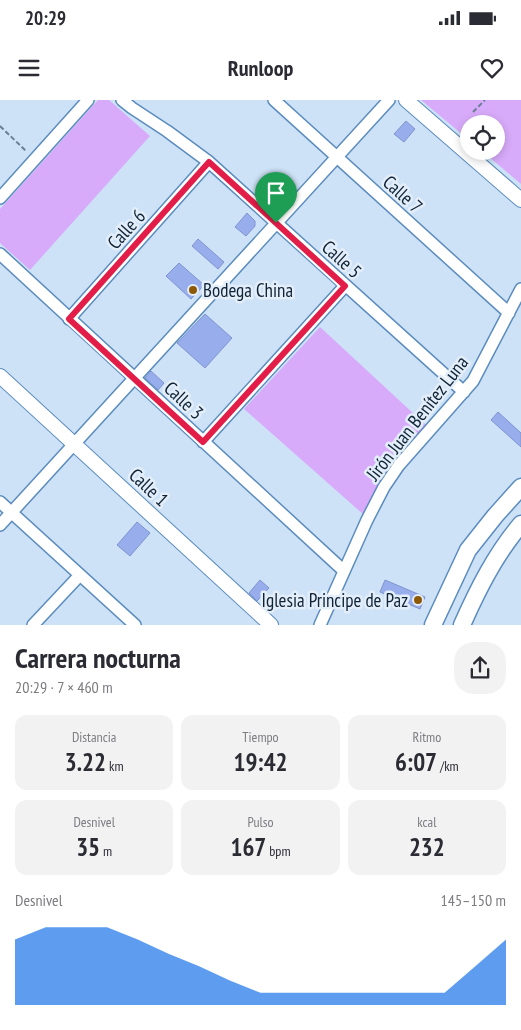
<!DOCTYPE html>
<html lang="es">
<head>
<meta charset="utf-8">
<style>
  :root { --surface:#fff; --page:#f2f2f3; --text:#2b2b33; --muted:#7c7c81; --accent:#1a73e8 }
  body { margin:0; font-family:"PT Sans Narrow",sans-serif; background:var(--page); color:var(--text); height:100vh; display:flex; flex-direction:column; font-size:19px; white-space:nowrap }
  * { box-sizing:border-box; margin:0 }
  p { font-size:16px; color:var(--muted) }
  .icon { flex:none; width:28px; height:28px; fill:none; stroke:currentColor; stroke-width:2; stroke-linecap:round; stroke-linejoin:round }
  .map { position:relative; height:525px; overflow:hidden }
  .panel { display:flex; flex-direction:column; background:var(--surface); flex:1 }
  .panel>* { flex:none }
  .fabs { position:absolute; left:460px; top:15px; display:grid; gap:10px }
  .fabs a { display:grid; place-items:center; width:45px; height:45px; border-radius:50%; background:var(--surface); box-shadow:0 2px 8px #0003; font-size:25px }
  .pin { position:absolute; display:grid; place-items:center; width:42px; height:42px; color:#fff; margin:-51px -21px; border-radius:50% 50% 50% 0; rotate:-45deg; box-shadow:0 0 5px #0007 }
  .pin .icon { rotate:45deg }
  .round { display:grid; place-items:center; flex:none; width:52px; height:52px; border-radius:20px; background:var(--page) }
  .overview { display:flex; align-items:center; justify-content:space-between; height:85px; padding:0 15px }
  h1 { font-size:28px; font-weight:700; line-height:38px }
  .metrics { display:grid; grid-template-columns:repeat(3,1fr); gap:8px; height:85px; padding:5px 15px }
  .metrics div { display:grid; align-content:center; border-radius:12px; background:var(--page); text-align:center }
  .metrics b { font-size:25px; font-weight:700 }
  .metrics small { font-size:14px; font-weight:400 }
  .metrics p { font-size:14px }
  .chart { height:140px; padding:10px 15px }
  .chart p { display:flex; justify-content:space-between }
  .chart svg { width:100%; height:90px; margin-top:5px; fill:var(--accent); opacity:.7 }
  .status { display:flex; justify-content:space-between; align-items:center; height:35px; padding:0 25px; background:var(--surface); direction:ltr }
  .status svg { height:14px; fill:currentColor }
  header { display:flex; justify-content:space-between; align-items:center; height:65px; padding:0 15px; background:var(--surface); font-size:22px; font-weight:700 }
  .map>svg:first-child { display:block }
  .green { fill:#d8abfa }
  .building { fill:#98adec; stroke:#8094d0 }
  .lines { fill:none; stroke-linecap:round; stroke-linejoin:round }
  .minor-casing { stroke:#5b8cbe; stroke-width:14 }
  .tertiary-casing { stroke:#5b8cbe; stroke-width:16 }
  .secondary-casing { stroke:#5b8cbe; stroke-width:19 }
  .path { stroke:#6a7f93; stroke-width:2; stroke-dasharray:5 2.5; stroke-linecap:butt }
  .minor { stroke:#fff; stroke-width:11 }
  .tertiary { stroke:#fff; stroke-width:14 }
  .secondary { stroke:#fff; stroke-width:16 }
  .route-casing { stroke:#fff; stroke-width:10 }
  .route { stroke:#e11d48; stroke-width:6 }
  .poi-dot { fill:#8d5908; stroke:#e3eef9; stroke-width:2 }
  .labels { text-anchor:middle; stroke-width:5; stroke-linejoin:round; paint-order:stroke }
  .street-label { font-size:19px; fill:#0f2337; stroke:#e3eef9 }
  .poi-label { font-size:19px; fill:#0f2337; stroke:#e3eef9; text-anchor:start }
</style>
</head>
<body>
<div class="status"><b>20:29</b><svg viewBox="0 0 49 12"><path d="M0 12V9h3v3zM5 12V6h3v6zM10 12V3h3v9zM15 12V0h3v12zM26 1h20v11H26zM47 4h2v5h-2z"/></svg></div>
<header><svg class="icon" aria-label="menu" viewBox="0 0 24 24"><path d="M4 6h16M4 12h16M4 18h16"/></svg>Runloop<svg class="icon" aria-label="heart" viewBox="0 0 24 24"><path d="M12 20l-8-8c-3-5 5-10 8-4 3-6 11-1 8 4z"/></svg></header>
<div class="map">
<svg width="521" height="525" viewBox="0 0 521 525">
  <rect width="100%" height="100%" fill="#cde2f7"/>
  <path class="green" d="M98 0H109L150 36 30 170 0 143V109Z
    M421 0H521V84L482 51H496V24H469V40Z
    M320 227 427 326 364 415 244 309Z"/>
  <path class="building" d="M406 21 415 29 404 42 394 34Z
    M247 113 255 121V126L246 136 235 127Z
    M198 139 224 162 218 169 192 146Z
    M179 163 204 185 191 199 166 176Z
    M205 214 232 238 205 268 177 243Z
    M151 271 164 283 158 290 145 278Z
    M498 312 521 333V347L491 320Z
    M137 422 150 433 130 456 117 445Z
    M260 480 269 488 257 501 249 493Z
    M385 480 425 497 420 509 380 492Z"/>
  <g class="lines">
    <defs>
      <path id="minor" d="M122 0 132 8 167 31 209 62 464 292
        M274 0 509 213
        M0 98 88 0
        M0 154 344 471
        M69 219 209 62
        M203 342 345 186
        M0 402 135 525
        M0 425 389 0
        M33 525 80 475
        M320 525 367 420 384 387 399 365 473 281 521 189"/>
      <path id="tertiary" d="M406 0 521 100
        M0 276 271 525"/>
      <path id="secondary" d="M433 525 468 450 495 416 521 387
        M462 525C478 489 495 455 521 424"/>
    </defs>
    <use href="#minor" class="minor-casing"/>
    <use href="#tertiary" class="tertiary-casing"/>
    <use href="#secondary" class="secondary-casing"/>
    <path class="path" d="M473 12 485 0
      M0 26 27 52"/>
    <use href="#minor" class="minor"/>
    <use href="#tertiary" class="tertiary"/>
    <use href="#secondary" class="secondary"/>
  </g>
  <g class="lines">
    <defs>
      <path id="route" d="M209 62 345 186 203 342 69 219Z"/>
    </defs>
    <use href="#route" class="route-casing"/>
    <use href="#route" class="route"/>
  </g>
  <g class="poi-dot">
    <circle cx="193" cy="190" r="5"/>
    <circle cx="418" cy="500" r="5"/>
  </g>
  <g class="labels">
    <g class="street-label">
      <text transform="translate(403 94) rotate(42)" y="7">Calle 7</text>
      <text transform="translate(126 129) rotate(-48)" y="7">Calle 6</text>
      <text transform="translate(342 159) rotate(42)" y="7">Calle 5</text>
      <text transform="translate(184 300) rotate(43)" y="7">Calle 3</text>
      <text transform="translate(417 318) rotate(-52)" y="7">Jirón Juan Benítez Luna</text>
      <text transform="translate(149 387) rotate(43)" y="7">Calle 1</text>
    </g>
    <g class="poi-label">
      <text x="203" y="197">Bodega China</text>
      <text x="408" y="507" text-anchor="end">Iglesia Principe de Paz</text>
    </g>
  </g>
</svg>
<div class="fabs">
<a><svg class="icon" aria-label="locate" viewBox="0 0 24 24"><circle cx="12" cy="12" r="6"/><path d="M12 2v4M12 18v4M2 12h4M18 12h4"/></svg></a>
</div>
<div class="pin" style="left:276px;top:123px;background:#1e9e55"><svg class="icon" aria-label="arrive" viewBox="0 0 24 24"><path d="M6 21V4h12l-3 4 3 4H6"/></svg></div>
</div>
<section class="panel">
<div class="overview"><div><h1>Carrera nocturna</h1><p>20:29 · 7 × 460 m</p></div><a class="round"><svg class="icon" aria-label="share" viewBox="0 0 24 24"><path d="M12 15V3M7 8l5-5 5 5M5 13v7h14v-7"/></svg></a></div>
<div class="metrics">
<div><p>Distancia</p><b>3.22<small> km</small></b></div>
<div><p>Tiempo</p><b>19:42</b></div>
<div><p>Ritmo</p><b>6:07<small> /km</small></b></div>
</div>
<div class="metrics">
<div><p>Desnivel</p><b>35<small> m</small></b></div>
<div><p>Pulso</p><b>167<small> bpm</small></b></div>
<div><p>kcal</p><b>232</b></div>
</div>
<div class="chart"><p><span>Desnivel</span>145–150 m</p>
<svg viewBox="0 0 160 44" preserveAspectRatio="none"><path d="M0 44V12L10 6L20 6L30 6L40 12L50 19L60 25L70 32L80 38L90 38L100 38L110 38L120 38L130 38L140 38L150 25L160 12V44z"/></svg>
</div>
</section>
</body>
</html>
